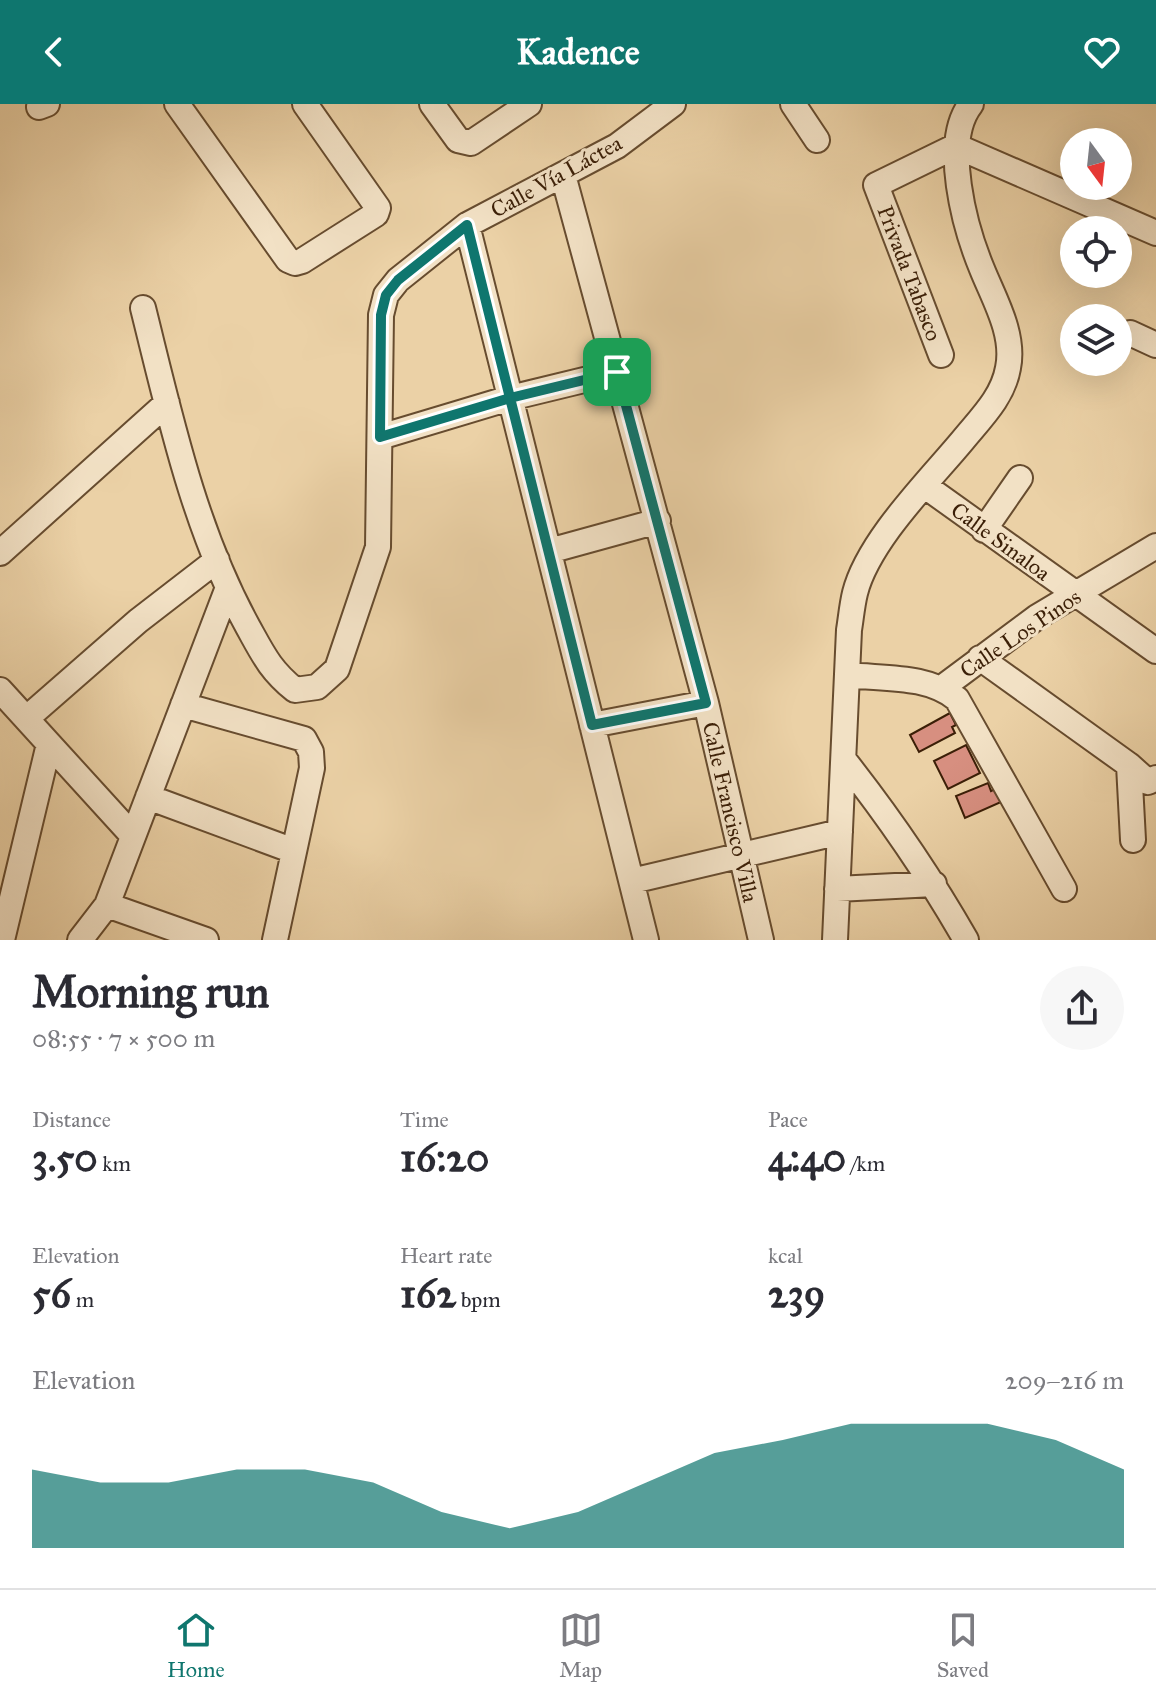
<!DOCTYPE html>
<html lang="en">
<head>
<meta charset="utf-8">
<style>
  :root { --surface:#fff; --page:#f7f7f7; --text:#2b2b33; --muted:#7c7c81; --line:#e1e1e2; --accent:#0f766e }
  body { margin:0; font-family:"IM FELL Great Primer",serif; background:var(--page); color:var(--text); height:100vh; display:flex; flex-direction:column; font-size:30px; white-space:nowrap }
  * { box-sizing:border-box; margin:0 }
  p { font-size:26px; color:var(--muted) }
  .icon { flex:none; width:44px; height:44px; fill:none; stroke:currentColor; stroke-width:2; stroke-linecap:round; stroke-linejoin:round }
  .map { position:relative; height:836px; overflow:hidden }
  .side { display:flex; flex-direction:column; background:var(--surface); flex:1 }
  .side>* { flex:none }
  .needle { width:52px; rotate:165deg }
  .buttons { position:absolute; left:1060px; top:24px; display:grid; gap:16px }
  .buttons a { display:grid; place-items:center; width:72px; height:72px; border-radius:50%; background:var(--surface); box-shadow:0 8px 32px #0002; font-size:40px }
  .pin { position:absolute; display:grid; place-items:center; width:68px; height:68px; color:#fff; margin:-34px; border-radius:16px; box-shadow:0 4px 12px #0006 }
  .round { display:grid; place-items:center; flex:none; width:84px; height:84px; border-radius:42px; background:var(--page) }
  .overview { display:flex; align-items:center; justify-content:space-between; height:136px; padding:0 32px }
  h1 { font-size:44px; font-weight:700; line-height:60px }
  .metrics { display:grid; grid-template-columns:repeat(3,1fr); gap:12px; height:136px; padding:8px 32px }
  .metrics div { display:grid; align-content:center }
  .metrics b { font-size:40px; font-weight:700 }
  .metrics small { font-size:22px; font-weight:400 }
  .metrics p { font-size:22px }
  .chart { height:224px; padding:16px 32px }
  .chart p { display:flex; justify-content:space-between }
  .chart svg { width:100%; height:144px; margin-top:8px; fill:var(--accent); opacity:.7 }
  header { display:flex; justify-content:space-between; align-items:center; height:104px; padding:0 32px; background:var(--accent); color:#fff; font-size:36px; font-weight:700 }
  .tab-bar { display:flex; justify-content:space-around; align-items:center; height:112px; border-top:2px solid var(--line); background:var(--surface); font-size:22px; color:var(--muted) }
  .tab-bar a { display:grid; justify-items:center; gap:4px }
  .tab-bar .current { color:var(--accent) }
  .map>svg:first-child { display:block }
  .building { fill:#d78f80; stroke:#3b1f07; stroke-width:2 }
  .lines { fill:none; stroke-linecap:round; stroke-linejoin:round }
  .minor-casing { stroke:#674c2f; stroke-width:28 }
  .minor { stroke:#f2e1c5; stroke-width:24 }
  .route-casing { stroke:#fff; stroke-width:16 }
  .route { stroke:#0f766e; stroke-width:10 }
  .labels { text-anchor:middle; stroke-width:6; stroke-linejoin:round; paint-order:stroke }
  .street-label { font-size:22px; fill:#3b1f07; stroke:#f2e1c5 }
</style>
</head>
<body>
<header><svg class="icon" aria-label="back" viewBox="0 0 24 24"><path d="M15 5l-7 7 7 7"/></svg>Kadence<svg class="icon" aria-label="heart" viewBox="0 0 24 24"><path d="M12 20l-8-8c-3-5 5-10 8-4 3-6 11-1 8 4z"/></svg></header>
<div class="map">
<svg width="1156" height="836" viewBox="0 0 1156 836">
  <rect width="100%" height="100%" fill="#ebd1a6"/>
  <filter id="stains"><feTurbulence type="fractalNoise" baseFrequency=".0025" numOctaves="4"/><feColorMatrix values="0 0 0 0 .2 0 0 0 0 .09 0 0 0 0 .02 0 0 0 .5 -.17"/></filter>
  <radialGradient id="worn" r=".72"><stop offset=".6" stop-color="#630" stop-opacity="0"/><stop offset="1" stop-color="#630" stop-opacity=".3"/></radialGradient>
  <path class="building" d="M950 609 956 621 952 623 955 629 919 648 910 631Z
    M966 641 980 669 948 685 934 657Z
    M988 679 991 687 995 685 1001 698 965 714 956 692Z"/>
  <g class="lines">
    <defs>
      <path id="minor" d="M177 0 288 156 295 159 302 157 376 110 378 104 305 0
        M432 0 458 36 471 39 529 0
        M793 0 817 36
        M39 3 47 0
        M956 42 1156 129
        M563 71 706 599 761 836
        M467 121 646 836
        M143 204C170 312 194 425 248 523 263 550 270 566 295 586L317 583 337 565 378 443 381 211 386 191 398 176 467 121 617 42 673 0
        M1130 229 1156 241
        M941 251 876 81 956 42
        M380 333 510 294 617 268
        M925 382 1156 547
        M984 426 1020 374
        M549 447 658 417
        M0 449 167 299
        M980 554 1129 661 1133 736
        M849 571C885 575 928 571 957 595L1064 785
        M943 583 1037 513 1156 442
        M0 586 133 732
        M183 601 304 635 311 648 312 664 275 836
        M27 614 138 517 217 456
        M592 621 706 599
        M844 656C889 713 930 773 966 836
        M1129 661 1148 678 1156 674
        M148 693 294 747
        M632 777 840 728
        M837 785 934 780
        M107 801 206 836
        M2 836 49 640
        M80 836 107 801 227 486
        M835 836 849 526C851 514 852 501 855 489 868 437 929 377 963 336 981 314 1003 293 1008 264 1015 230 994 195 982 165 965 124 941 38 971 0"/>
    </defs>
    <use href="#minor" class="minor-casing"/>
    <use href="#minor" class="minor"/>
  </g>
  <g class="lines">
    <defs>
      <path id="route" d="M617 268 510 294 380 333 381 211 386 191 398 176 467 121C508 288 551 455 592 621L706 599 617 268"/>
    </defs>
    <use href="#route" class="route-casing"/>
    <use href="#route" class="route"/>
  </g>
  <g class="labels">
    <g class="street-label">
      <text transform="translate(556 72) rotate(-29)" y="8">Calle Vía Láctea</text>
      <text transform="translate(910 169) rotate(69)" y="8">Privada Tabasco</text>
      <text transform="translate(1001 437) rotate(36)" y="8">Calle Sinaloa</text>
      <text transform="translate(1020 529) rotate(-34)" y="8">Calle Los Pinos</text>
      <text transform="translate(731 708) rotate(77)" y="8">Calle Francisco Villa</text>
    </g>
  </g>
  <rect width="100%" height="100%" filter="url(#stains)"/>
  <rect width="100%" height="100%" fill="url(#worn)"/>
</svg>
<div class="buttons">
<a><svg class="needle" viewBox="-14 -14 28 28"><path d="M0-13l5 13h-10z" fill="#e53935"/><path d="M0 13l5-13h-10z" fill="#7c7c81"/></svg></a>
<a><svg class="icon" aria-label="locate" viewBox="0 0 24 24"><circle cx="12" cy="12" r="6"/><path d="M12 2v4M12 18v4M2 12h4M18 12h4"/></svg></a>
<a><svg class="icon" aria-label="layers" viewBox="0 0 24 24"><path d="M12 4l9 5-9 5-9-5zM3 14l9 5 9-5"/></svg></a>
</div>
<div class="pin" style="left:617px;top:268px;background:#1e9e55"><svg class="icon" aria-label="arrive" viewBox="0 0 24 24"><path d="M6 21V4h12l-3 4 3 4H6"/></svg></div>
</div>
<section class="side">
<div class="overview"><div><h1>Morning run</h1><p>08:55 · 7 × 500 m</p></div><a class="round"><svg class="icon" aria-label="share" viewBox="0 0 24 24"><path d="M12 15V3M7 8l5-5 5 5M5 13v7h14v-7"/></svg></a></div>
<div class="metrics">
<div><p>Distance</p><b>3.50<small> km</small></b></div>
<div><p>Time</p><b>16:20</b></div>
<div><p>Pace</p><b>4:40<small> /km</small></b></div>
</div>
<div class="metrics">
<div><p>Elevation</p><b>56<small> m</small></b></div>
<div><p>Heart rate</p><b>162<small> bpm</small></b></div>
<div><p>kcal</p><b>239</b></div>
</div>
<div class="chart"><p><span>Elevation</span>209–216 m</p>
<svg viewBox="0 0 160 44" preserveAspectRatio="none"><path d="M0 44V20L10 24L20 24L30 20L40 20L50 24L60 33L70 38L80 33L90 24L100 15L110 11L120 6L130 6L140 6L150 11L160 20V44z"/></svg>
</div>
</section>
<nav class="tab-bar">
<a class="current"><svg class="icon" aria-label="home" viewBox="0 0 24 24"><path d="M3 11l9-7 9 7M6 9v11h12V9"/></svg>Home</a>
<a><svg class="icon" aria-label="map" viewBox="0 0 24 24"><path d="M3 6l6-2 6 2 6-2v14l-6 2-6-2-6 2zM9 4v14M15 6v14"/></svg>Map</a>
<a><svg class="icon" aria-label="saved" viewBox="0 0 24 24"><path d="M7 4h10v16l-5-4-5 4z"/></svg>Saved</a>
</nav>
</body>
</html>
